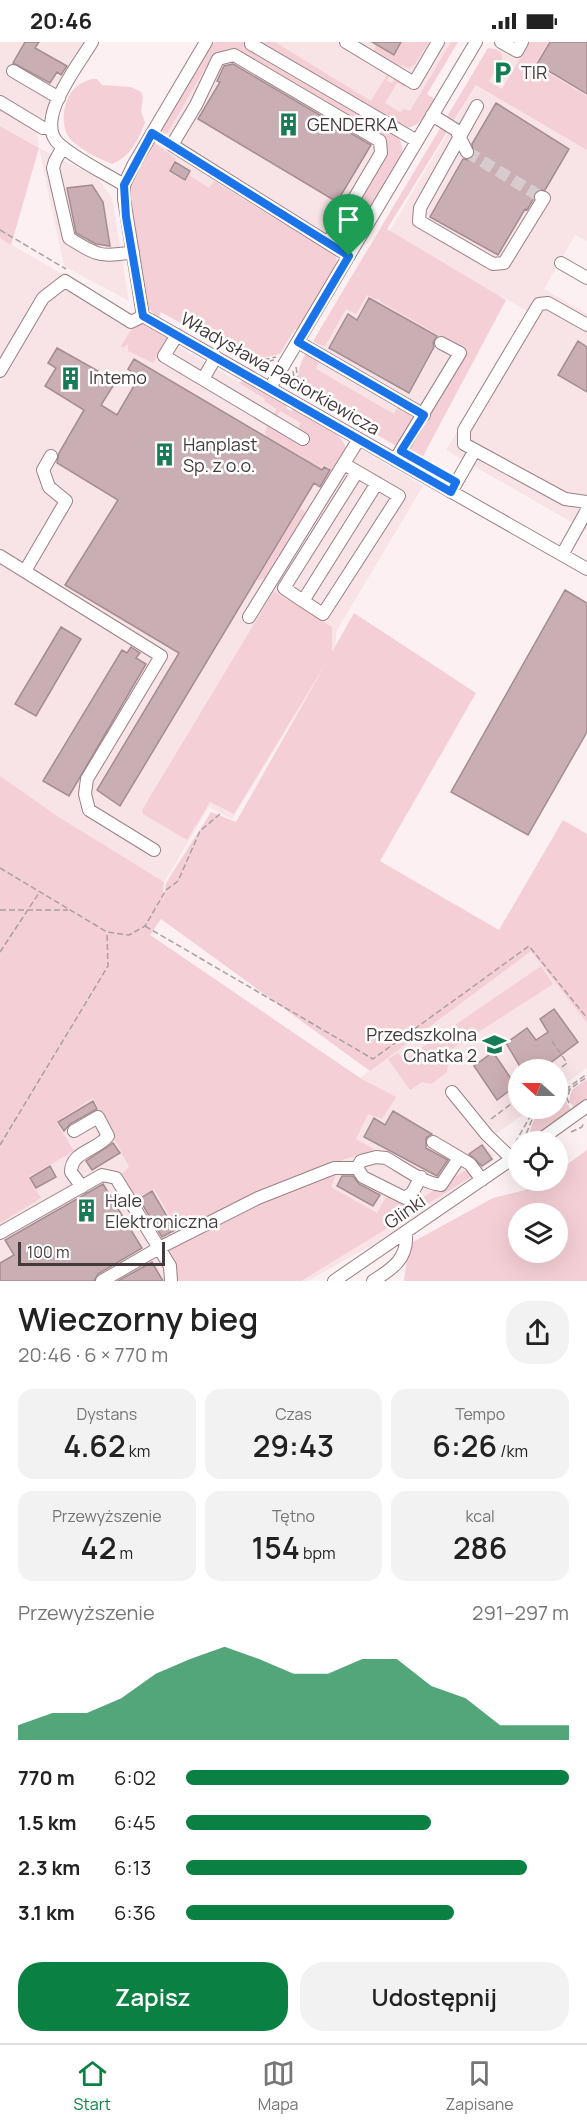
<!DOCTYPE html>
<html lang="pl">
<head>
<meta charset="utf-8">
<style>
  :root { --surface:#fff; --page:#f2f2f2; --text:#222; --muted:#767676; --line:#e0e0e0; --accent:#0b8043 }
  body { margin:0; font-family:Manrope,sans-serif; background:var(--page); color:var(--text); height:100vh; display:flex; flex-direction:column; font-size:22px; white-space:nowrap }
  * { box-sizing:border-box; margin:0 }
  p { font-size:20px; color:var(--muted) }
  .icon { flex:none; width:33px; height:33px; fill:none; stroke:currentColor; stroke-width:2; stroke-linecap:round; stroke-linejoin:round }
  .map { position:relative; height:1239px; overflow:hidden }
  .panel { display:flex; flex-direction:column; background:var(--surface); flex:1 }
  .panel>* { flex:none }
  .needle { width:39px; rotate:291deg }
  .controls { position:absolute; left:508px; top:1017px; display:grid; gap:12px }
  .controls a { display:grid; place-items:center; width:60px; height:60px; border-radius:50%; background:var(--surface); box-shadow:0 6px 24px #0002; font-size:30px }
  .scale { position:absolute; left:18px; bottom:15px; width:147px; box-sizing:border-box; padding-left:6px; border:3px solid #44393b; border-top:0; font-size:16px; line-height:21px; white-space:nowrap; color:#44393b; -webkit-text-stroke:4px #fff; paint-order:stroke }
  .pin { position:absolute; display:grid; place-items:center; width:51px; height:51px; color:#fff; margin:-62px -26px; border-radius:50% 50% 50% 0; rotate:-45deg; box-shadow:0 0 6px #0007 }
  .pin .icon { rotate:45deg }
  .round { display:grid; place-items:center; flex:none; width:63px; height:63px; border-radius:24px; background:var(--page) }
  .overview { display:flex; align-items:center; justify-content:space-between; height:102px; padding:0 18px }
  h1 { font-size:33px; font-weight:600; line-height:45px }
  .figures { display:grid; grid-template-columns:repeat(3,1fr); gap:9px; height:102px; padding:6px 18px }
  .figures div { display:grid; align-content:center; border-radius:15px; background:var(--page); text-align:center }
  .figures b { font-size:30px; font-weight:600 }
  .figures small { font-size:16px; font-weight:400 }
  .figures p { font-size:16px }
  .chart { height:168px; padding:12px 18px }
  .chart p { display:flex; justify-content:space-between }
  .chart svg { width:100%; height:108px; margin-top:6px; fill:var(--accent); opacity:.7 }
  .cta { display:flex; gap:12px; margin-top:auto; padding:12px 18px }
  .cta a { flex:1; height:69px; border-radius:24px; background:var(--accent); color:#fff; font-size:24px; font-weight:600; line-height:69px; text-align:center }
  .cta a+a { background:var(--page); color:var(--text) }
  ul { padding:0 18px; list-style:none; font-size:20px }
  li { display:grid; grid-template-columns:96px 72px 1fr; align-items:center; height:45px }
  li i { height:15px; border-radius:8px; background:var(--accent) }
  .status { display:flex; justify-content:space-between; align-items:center; height:42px; padding:0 30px; background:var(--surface); direction:ltr }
  .status svg { height:16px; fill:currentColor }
  .tabs { display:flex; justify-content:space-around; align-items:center; height:84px; border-top:2px solid var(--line); background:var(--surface); font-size:16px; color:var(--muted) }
  .tabs a { display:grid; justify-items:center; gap:3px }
  .tabs .current { color:var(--accent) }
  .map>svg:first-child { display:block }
  .built { fill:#f8e3e6 }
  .green { fill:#f5cfd6; fill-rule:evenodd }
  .building { fill:#c9aeb3; stroke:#a58c90; stroke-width:1.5 }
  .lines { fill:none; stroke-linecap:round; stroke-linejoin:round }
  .minor-tunnel { stroke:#d7cbcd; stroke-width:12; stroke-dasharray:12 6; stroke-linecap:butt }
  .minor-casing { stroke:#998085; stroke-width:14 }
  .path { stroke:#aa9fa1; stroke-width:1.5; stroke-dasharray:6 3; stroke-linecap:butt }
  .minor { stroke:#fff; stroke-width:12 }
  .route-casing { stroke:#fff; stroke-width:12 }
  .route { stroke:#1a73e8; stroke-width:8 }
  .labels { text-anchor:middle; stroke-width:5; stroke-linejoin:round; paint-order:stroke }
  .poi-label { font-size:18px; fill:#44393b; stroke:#fff; text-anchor:start }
  .street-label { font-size:18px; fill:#44393b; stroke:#fff }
</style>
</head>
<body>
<div class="status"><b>20:46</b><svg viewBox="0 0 49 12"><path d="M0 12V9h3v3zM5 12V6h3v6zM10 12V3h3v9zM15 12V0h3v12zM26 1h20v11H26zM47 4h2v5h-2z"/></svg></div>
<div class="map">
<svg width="587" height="1239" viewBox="0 0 587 1239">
  <rect width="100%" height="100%" fill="#fcf0f2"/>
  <path class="built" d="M0 0H85L74 17 77 19 36 86 39 106 98 136 112 156 129 259 64 224 39 106 0 84Z
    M267 0H455L412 73 396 76Z
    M502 0H587V199L575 193 544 247 587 272V489L446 408 530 271 502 254 447 348 426 397 313 333 311 321Z
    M237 3 387 91 366 160 277 309 139 130 214 6Z
    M0 196 98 253 142 284 343 400 342 432 360 407 423 444 337 588 334 610 232 777 209 765 164 840 114 817 0 734Z
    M146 890 360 1036 531 908 587 981V1026L558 1047V1028H519V1066L531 1067 483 1101 494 1113 493 1119 393 1191 308 1239H0V1124Z"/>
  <path class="green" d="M211 0H243L391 87C400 96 405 104 401 116L349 201H339L336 196 338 194 344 197 366 160 360 156 384 96 231 6 214 11 167 92 161 89Z
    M254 0H275L371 59 387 33 369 20 390 33 387 39 392 41 395 36 407 43 405 45 397 41 385 61 400 70 404 67 410 69 451 0H458L427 52 436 58C426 73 420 87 401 86Z
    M401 0H429L415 22 410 26 398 23 396 26 373 11 376 2 394 13Z
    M530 0H548L535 23 587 54V108L476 43 387 187 506 258 421 418 408 411V407L427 377 466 309 379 259 380 257 377 258 367 253 356 272 346 267 325 304 319 303 313 299 488 6 496 7 502 12V17L489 39 502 47Z
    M92 37H97L102 43 131 45 141 50 143 55 141 69 145 81C138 98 130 115 112 122 98 116 83 109 71 98 59 85 63 57 75 46 80 41 86 39 92 37Z
    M0 84 39 106 11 203 0 196Z
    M154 100 176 117 169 130 185 139 189 133 209 146 214 139 336 214 337 221 298 288 295 287 280 312 254 318 244 317 161 270 159 275 244 324 243 325 158 276 149 267 128 148 132 132Z
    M140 282H145L168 295 153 321 128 309V302L123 306 121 304 131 288Z
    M306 311 319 320 316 327 394 372 398 365 409 371 413 377 398 405 303 350C294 337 299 324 306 311Z
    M243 338 288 363 286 366 291 369 293 366C306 374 349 391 345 409 344 415 338 423 334 429L323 423 321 426 266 394 265 390 268 383 297 388 301 381 280 369 276 375 274 373 277 367 264 359 265 357 239 341Z
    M300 466 308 472 270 530 264 537 257 538Z
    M274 549 332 585V610L354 571 476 651 380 819 499 888 563 778 587 792V981L531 909 370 1029 161 877 150 893 360 1036 396 1055 382 1077 368 1072 356 1097 375 1108 342 1118 331 1145 377 1171 387 1153 408 1165 466 1128 473 1134 301 1239H177L162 1216 183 1198 154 1147 134 1158 120 1134 129 1125 93 1056 56 1080 74 1109 28 1135 41 1156 0 1181V734L57 774 164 840 163 861 166 841 211 770 236 780 329 616 234 772 210 760 187 798 143 772 142 768Z
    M541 924 553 942 449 1009 445 1015 448 1021 447 1030 431 1042 422 1040 410 1048 388 1017 398 1011 404 1018Z
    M587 1037V1058L575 1067 569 1059 572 1048Z
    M567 1051 566 1060 572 1069 525 1100C536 1081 530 1067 558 1066V1057Z
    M587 1108V1239H404L409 1202 493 1156 525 1148 545 1139 558 1138V1129ZM519 1172H558V1210H519Z"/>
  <path class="building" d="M25 0H39L35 6 67 24 61 33 57 30 50 41 13 21Z
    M372 0H401L394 13Z
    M550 0H587V52L537 22Z
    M233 22 371 103 337 160 198 77 220 40 217 39 224 24Z
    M496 61 569 107 545 148 535 149 533 158 527 168 525 167 498 213 430 175 463 117 470 118 474 114 472 102Z
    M175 120 190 129 185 138 170 129Z
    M92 143 103 160 110 204 96 202 76 191 67 146Z
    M369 256 437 294 433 301 434 305 409 351 329 306 348 272 357 278Z
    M578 299 587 305V350L558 333Z
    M57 306 98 329 95 333 113 344 101 363 117 373 138 337 131 332 132 330 128 327 134 317 322 428 324 425 330 428 320 445 314 441 120 764 97 748 179 611 65 543 118 458 57 421 59 411 84 368 45 344 56 326 48 321Z
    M565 548 587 561V690L528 793 451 750Z
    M61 585 81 597 36 674 15 662Z
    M131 605 140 611 136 616 146 622 69 754 43 739 122 608 127 611Z
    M554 967 578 1000 541 1028H522L506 1001 527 986 536 998 548 990 540 977Z
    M493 1010 516 1044 497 1058 474 1024Z
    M93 1059 97 1067 70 1082 64 1089 58 1080Z
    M393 1069 432 1092 426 1096V1106L448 1118 437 1134 364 1095 374 1076 385 1083Z
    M113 1101 120 1111 92 1128 86 1119Z
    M482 1103 492 1117 482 1124 469 1112Z
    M50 1124 56 1135 36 1146 30 1136Z
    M342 1134H353L359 1142 380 1153 373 1164 337 1144Z
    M103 1142 142 1206 98 1232 94 1239H0V1221L14 1213 5 1198Z
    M152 1149 175 1188 162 1195 139 1157Z
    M152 1220 163 1239H118Z"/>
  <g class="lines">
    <path class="minor-tunnel" d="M467 110 541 155"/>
    <defs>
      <path id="minor" d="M92 0C78 24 32 80 60 103 79 119 103 130 124 143
        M346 0 414 41 438 0
        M501 0 517 9 522 0
        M251 2 417 99
        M13 29 59 56
        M0 60 43 86H50
        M477 64 420 166 419 179 493 222 504 221 544 156 541 155
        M432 73 456 88 467 110
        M63 105 55 119 53 126 69 196C97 213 99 216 133 210
        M328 201 172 103 196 63 218 17 234 13 380 99 381 111 328 201 349 214
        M561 221 587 236
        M143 274 587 527
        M143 274 124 157V143L134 122 206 0
        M587 283 548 261 539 262 464 388V402L565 457 587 460
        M177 293 164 314 303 397
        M298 300 424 373
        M0 329 43 256 65 239 131 280 143 274
        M203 337 216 315
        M270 346 476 0
        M395 418 460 311 441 301
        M344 422 399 454 323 572 303 559 377 441
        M451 450 475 408
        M562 513 587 468
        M0 514 161 614 87 737 85 752 89 768 154 808
        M25 529 66 459 49 445 43 428 51 414
        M303 559 284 546 357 430
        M249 575 359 397
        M452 1050 487 1093 512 1117
        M74 1089 98 1075 108 1094C98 1108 71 1109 71 1130L82 1145
        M433 1100 470 1122 482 1138
        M537 1100 587 1064
        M421 1135 412 1151 405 1156 363 1135 357 1126 361 1119 376 1115 386 1116C402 1125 423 1141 441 1143L459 1116
        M0 1191 102 1133 116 1136 159 1206 102 1239
        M171 1239 170 1224 159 1206 258 1156 334 1126H357
        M334 1239 519 1112
        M373 1239C392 1227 408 1217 406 1192"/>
    </defs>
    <use href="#minor" class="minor-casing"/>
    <path class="path" d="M0 188 66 227
      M246 319 254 320 276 315
      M252 323 274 318
      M296 325 300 350
      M293 329 296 348
      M0 826 107 890 129 893 145 884 166 848 178 839 200 789 220 772
      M0 868H68
      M145 884 373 1017 529 904 587 976
      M0 910 39 851
      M552 999 567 1021 558 1028
      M570 1047 567 1057 570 1063
      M558 1053 587 1032
      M558 1055 587 1035
      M491 1077 519 1056
      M571 1090 582 1085 583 1082
      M523 1100 533 1075 542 1066
      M515 1101 531 1073 539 1066
      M0 1103 108 924 107 891"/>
    <use href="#minor" class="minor"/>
  </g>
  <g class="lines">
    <defs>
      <path id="route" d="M152 91 349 214 298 300 424 373 401 409 456 440 451 450 143 274 126 175 124 143Z"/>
    </defs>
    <use href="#route" class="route-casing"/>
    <use href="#route" class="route"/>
  </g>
  <defs>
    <symbol id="parking-bare" viewBox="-9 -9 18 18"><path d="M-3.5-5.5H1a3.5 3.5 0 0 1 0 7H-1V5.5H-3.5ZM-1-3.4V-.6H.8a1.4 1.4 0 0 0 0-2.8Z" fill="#177c55" stroke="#fff" stroke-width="2.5" paint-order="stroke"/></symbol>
    <symbol id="building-bare" viewBox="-9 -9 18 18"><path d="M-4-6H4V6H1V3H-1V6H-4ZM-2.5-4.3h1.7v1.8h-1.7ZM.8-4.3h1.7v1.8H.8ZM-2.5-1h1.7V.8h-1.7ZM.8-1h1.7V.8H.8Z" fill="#177c55" stroke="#fff" stroke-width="2.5" paint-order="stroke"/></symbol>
    <symbol id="school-bare" viewBox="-9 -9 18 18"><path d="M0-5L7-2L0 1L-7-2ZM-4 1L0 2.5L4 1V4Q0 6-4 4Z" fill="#177c55" stroke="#fff" stroke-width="2.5" paint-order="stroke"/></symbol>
  </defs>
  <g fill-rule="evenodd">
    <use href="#parking-bare" x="486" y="14" width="33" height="33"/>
    <use href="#building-bare" x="272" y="66" width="33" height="33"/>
    <use href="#building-bare" x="54" y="320" width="33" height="33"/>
    <use href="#building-bare" x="148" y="396" width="33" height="33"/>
    <use href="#school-bare" x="478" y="986" width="33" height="33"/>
    <use href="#building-bare" x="70" y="1152" width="33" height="33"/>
  </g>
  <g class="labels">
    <g class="poi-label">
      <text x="521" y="37">TIR</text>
      <text x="307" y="89">GENDERKA</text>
      <text x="89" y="342">Intemo</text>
      <text x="183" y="409">Hanplast<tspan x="183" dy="21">Sp. z o.o.</tspan></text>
      <text x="477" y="999" text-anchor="end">Przedszkolna<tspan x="477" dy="21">Chatka 2</tspan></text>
      <text x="105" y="1165">Hale<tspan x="105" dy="21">Elektroniczna</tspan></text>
    </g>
    <g class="street-label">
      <text transform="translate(280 332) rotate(30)" y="6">Władysława Paciorkiewicza</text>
      <text transform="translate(405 1170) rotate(-35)" y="6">Glinki</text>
    </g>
  </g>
</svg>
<div class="controls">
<a><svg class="needle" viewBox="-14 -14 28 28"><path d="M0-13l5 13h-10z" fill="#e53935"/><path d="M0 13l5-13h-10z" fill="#767676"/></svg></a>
<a><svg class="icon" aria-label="locate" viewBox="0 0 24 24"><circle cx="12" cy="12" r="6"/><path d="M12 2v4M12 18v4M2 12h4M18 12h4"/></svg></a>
<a><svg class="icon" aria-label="layers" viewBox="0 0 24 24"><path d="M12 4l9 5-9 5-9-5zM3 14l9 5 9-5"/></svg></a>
</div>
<div class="scale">100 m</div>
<div class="pin" style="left:349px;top:214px;background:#1e9e55"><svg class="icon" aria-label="arrive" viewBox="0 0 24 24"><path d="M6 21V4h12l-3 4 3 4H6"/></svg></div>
</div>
<section class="panel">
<div class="overview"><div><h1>Wieczorny bieg</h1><p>20:46 · 6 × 770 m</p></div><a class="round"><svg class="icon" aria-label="share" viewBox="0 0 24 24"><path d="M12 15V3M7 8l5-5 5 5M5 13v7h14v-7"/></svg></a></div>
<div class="figures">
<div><p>Dystans</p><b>4.62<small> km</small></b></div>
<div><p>Czas</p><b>29:43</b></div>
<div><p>Tempo</p><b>6:26<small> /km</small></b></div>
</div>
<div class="figures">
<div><p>Przewyższenie</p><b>42<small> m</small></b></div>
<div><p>Tętno</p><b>154<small> bpm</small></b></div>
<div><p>kcal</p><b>286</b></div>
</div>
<div class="chart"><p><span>Przewyższenie</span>291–297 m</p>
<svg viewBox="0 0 160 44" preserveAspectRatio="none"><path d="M0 44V38L10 33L20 33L30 27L40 17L50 11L60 6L70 11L80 17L90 17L100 11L110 11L120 22L130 27L140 38L150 38L160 38V44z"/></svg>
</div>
<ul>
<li><b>770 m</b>6:02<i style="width:100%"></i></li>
<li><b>1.5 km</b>6:45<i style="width:64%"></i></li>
<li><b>2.3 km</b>6:13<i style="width:89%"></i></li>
<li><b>3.1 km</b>6:36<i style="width:70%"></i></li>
</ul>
<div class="cta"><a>Zapisz</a><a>Udostępnij</a></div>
</section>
<nav class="tabs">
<a class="current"><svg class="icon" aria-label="home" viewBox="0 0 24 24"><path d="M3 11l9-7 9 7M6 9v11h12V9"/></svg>Start</a>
<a><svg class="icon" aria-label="map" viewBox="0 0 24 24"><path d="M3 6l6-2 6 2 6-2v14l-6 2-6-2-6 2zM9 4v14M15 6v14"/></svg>Mapa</a>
<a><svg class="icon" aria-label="saved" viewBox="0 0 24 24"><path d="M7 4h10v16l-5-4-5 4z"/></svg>Zapisane</a>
</nav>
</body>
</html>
